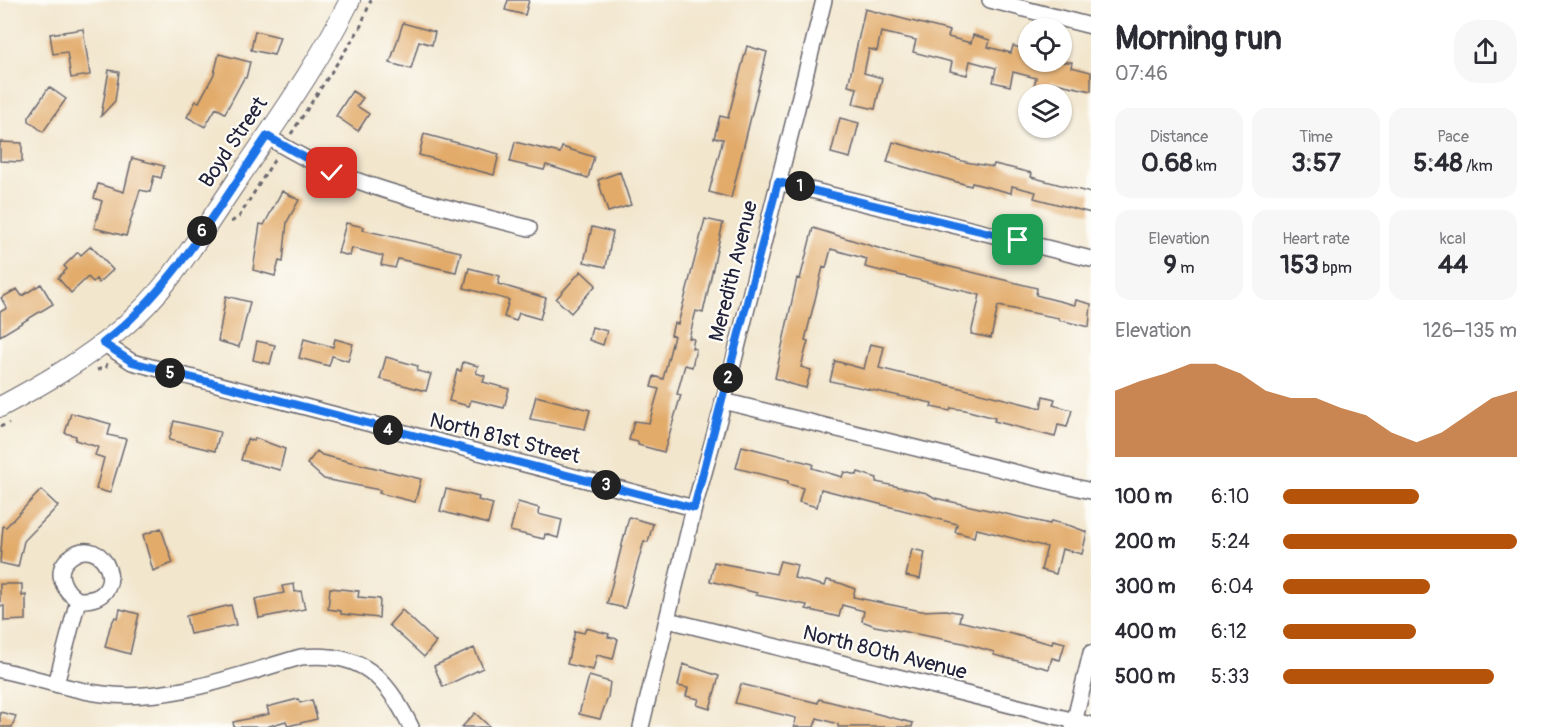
<!DOCTYPE html>
<html lang="en">
<head>
<meta charset="utf-8">
<style>
  :root { --surface:#fff; --page:#f7f7f7; --text:#2b2b33; --muted:#7c7c81; --accent:#b45309 }
  body { margin:0; font-family:Pangolin,sans-serif; background:var(--page); color:var(--text); height:100vh; display:flex; flex-direction:column; font-size:22px; white-space:nowrap }
  * { box-sizing:border-box; margin:0 }
  p { font-size:20px; color:var(--muted) }
  .icon { flex:none; width:33px; height:33px; fill:none; stroke:currentColor; stroke-width:2; stroke-linecap:round; stroke-linejoin:round }
  .map { position:relative; flex:1; overflow:hidden }
  .side { display:flex; flex-direction:column; background:var(--surface); width:450px }
  .side>* { flex:none }
  .fabs { position:absolute; left:1018px; top:18px; display:grid; gap:12px }
  .fabs a { display:grid; place-items:center; width:54px; height:54px; border-radius:50%; background:var(--surface); box-shadow:0 2px 4px #0004; font-size:30px }
  .pin { position:absolute; display:grid; place-items:center; width:51px; height:51px; color:#fff; margin:-26px; border-radius:12px; box-shadow:0 3px 9px #0006 }
  .km { position:absolute; width:30px; height:30px; margin:-15px; border-radius:50%; background:#222; color:#fff; font-size:16px; line-height:30px; text-align:center }
  .round { display:grid; place-items:center; flex:none; width:63px; height:63px; border-radius:24px; background:var(--page) }
  .overview { display:flex; align-items:center; justify-content:space-between; height:102px; padding:0 24px }
  h1 { font-size:33px; font-weight:800; line-height:45px }
  .metrics { display:grid; grid-template-columns:repeat(3,1fr); gap:9px; height:102px; padding:6px 24px }
  .metrics div { display:grid; align-content:center; border-radius:15px; background:var(--page); text-align:center }
  .metrics b { font-size:26px; font-weight:800 }
  .metrics small { font-size:16px; font-weight:400 }
  .metrics p { font-size:16px }
  .chart { height:168px; padding:12px 24px }
  .chart p { display:flex; justify-content:space-between }
  .chart svg { width:100%; height:108px; margin-top:6px; fill:var(--accent); opacity:.7 }
  ul { padding:0 24px; list-style:none; font-size:20px }
  li { display:grid; grid-template-columns:96px 72px 1fr; align-items:center; height:45px }
  li i { height:15px; border-radius:8px; background:var(--accent) }
  main { display:flex; flex:1; min-height:0 }
  .map>svg:first-child { display:block }
  .building { fill:#e2ab6b }
  .lines { fill:none; stroke-linecap:round; stroke-linejoin:round }
  .minor-casing { stroke:#6b676e; stroke-width:18 }
  .tertiary-casing { stroke:#6b676e; stroke-width:22 }
  .path { stroke:#6b676e; stroke-width:3; stroke-dasharray:4.5 4.5; stroke-linecap:butt }
  .minor { stroke:#fff; stroke-width:15 }
  .tertiary { stroke:#fff; stroke-width:20 }
  .route-casing { stroke:#fff; stroke-width:12 }
  .route { stroke:#1a73e8; stroke-width:8 }
  .labels { text-anchor:middle; stroke-width:4.5; stroke-linejoin:round; paint-order:stroke }
  .street-label { font-size:21px; fill:#22223b; stroke:#fdfcf7 }
</style>
</head>
<body>
<main>
<div class="map">
<svg width="1091" height="727" viewBox="0 0 1091 727">
  <rect width="100%" height="100%" fill="#fdfcf7"/>
  <filter id="ink" filterUnits="userSpaceOnUse"><feTurbulence type="fractalNoise" baseFrequency=".0167" numOctaves="2"/><feDisplacementMap in="SourceGraphic" scale="12" xChannelSelector="R" yChannelSelector="G"/><feConvolveMatrix kernelMatrix="1 2 1 2 8 2 1 2 1" color-interpolation-filters="sRGB"/></filter>
  <filter id="wash" filterUnits="userSpaceOnUse"><feTurbulence type="fractalNoise" baseFrequency=".008" numOctaves="4" result="noise"/><feDisplacementMap in="SourceGraphic" scale="24" xChannelSelector="R" yChannelSelector="G"/><feGaussianBlur stdDeviation="1.35" result="paint"/><feColorMatrix in="noise" values="0 0 0 0 0 0 0 0 0 0 0 0 0 0 0 0 0 1.4 0 .05"/><feComposite in="paint" operator="in"/></filter>
  <g filter="url(#wash)">
    <rect width="100%" height="100%" fill="#f2e6cd"/>
    <g id="blocks">
      <path class="building" d="M508 0H529L525 15 505 10Z
        M865 9 950 31 948 37 971 43 973 35 990 40 988 47 1011 53 1013 46 1029 50V62H1072L1071 67 1091 72V91L1051 82 1048 94H1032L1036 78 1013 72 1010 86 993 82 996 68 970 61 967 75 950 71 952 62 913 52 916 40 881 32 877 51 869 49 864 73 882 78 875 109 853 104 857 88 848 86Z
        M403 23 435 32 432 45 419 41 411 69 390 63Z
        M83 29 90 75 71 78 67 52 53 54 50 34Z
        M255 31 280 37 274 55 251 50Z
        M747 46 767 52 731 198 709 192 723 139 714 138 720 116 728 118Z
        M219 54 250 62 246 78H244L225 113 216 108 205 127 187 117 196 101 199 102 214 74Z
        M109 70 119 72 115 101 101 116Z
        M49 87 66 99 43 132 29 121V117Z
        M352 91 363 98 357 106 369 114 358 131 336 116Z
        M840 118 859 123 850 158 831 153Z
        M424 134 499 154 494 175 419 155Z
        M0 142 22 143V162L0 161Z
        M515 142 560 153 562 147 594 157 588 178 546 165 544 170 510 162Z
        M893 142 966 162 993 167 994 164 1032 173 1031 177 1091 193V213L1034 198 1036 192 1012 186 1011 193 972 183 971 186 887 162Z
        M132 158 164 166 161 178 154 176 150 192 140 190 126 236 94 228 102 201 94 198 98 184 124 192Z
        M620 172 631 205 608 212 598 180Z
        M282 191 299 200 287 222 283 262 279 261 275 276 253 270 260 224 264 225Z
        M705 219 723 223 703 313 696 311 689 338 694 339 692 348 696 349 692 367 685 365 677 394 681 395 664 452 638 445V442L629 440 634 421 649 423 659 389 651 387 654 376 663 379 674 336 671 335 674 323 678 324Z
        M346 223 364 227 363 230 461 252 456 272 398 259 395 268 381 265 383 256 352 248 350 256 338 253Z
        M592 227 613 232 606 267 584 262Z
        M813 228 901 255 1037 288 1036 295 1047 298 1075 305 1076 300 1091 304 1089 327 1059 320V318L998 306 991 338 971 334 980 295 865 267 867 259 831 249 826 268 823 267 805 340 808 341 801 367 811 370 806 388 790 384 775 378 797 278 800 279Z
        M91 246 113 270 99 283 96 279 93 282 88 277 71 293 58 278 67 269 64 266 78 252 81 255Z
        M469 268 500 276 498 284 546 298 540 319 519 313 516 321 504 317 509 300 464 288Z
        M581 271 596 285 571 313 556 299Z
        M41 284 53 304 0 336V312L7 308 1 298 17 289 22 296Z
        M226 296 250 302 239 347 218 341Z
        M592 327 607 331 603 345 589 340Z
        M304 339 333 347 335 339 353 344 348 361 332 356 329 366 299 358Z
        M257 341 275 345 270 364 253 360Z
        M870 344 884 347 879 368 1041 408 1043 396 1055 399 1053 405 1072 410 1067 427 1058 425 1055 437 994 421 995 418 965 410 951 408 950 411 931 407 932 403 830 381 835 361 864 369Z
        M386 357 418 366 417 371 431 374 426 391 380 379Z
        M463 362 478 366 476 373 485 376 483 382 509 389 504 408 471 400 469 406 449 401 457 370 461 371Z
        M536 396 590 410 585 429 530 419Z
        M71 413 111 424 108 435 126 439 110 493 96 489 104 458 95 455 98 447 75 440 76 436 65 433Z
        M174 421 220 432 215 451 169 440Z
        M255 438 285 449 280 470 241 460 247 439 254 441Z
        M742 446 813 464 812 468 842 477 844 472 857 475 858 472 877 478 876 482 927 493 935 498 1050 524 1051 521 1071 526 1087 532 1082 554 1062 549 1056 574 1041 570 1047 547 981 530 976 529 974 537 955 532 957 524 821 489 817 507 799 502 803 488 788 484V481L736 468Z
        M317 451 322 455 421 479 415 502 379 493 380 490 324 479 307 464Z
        M446 489 479 497 478 500 493 504 488 524 440 511Z
        M41 490 58 506 24 541 18 567 0 563 3 526 6 527Z
        M518 502 539 508 538 514 562 520 558 538 545 534 544 539 510 531Z
        M629 517 653 524 648 542 644 541 625 608 607 604Z
        M161 528 173 563 153 571 143 535Z
        M912 549 925 552 920 579 906 576Z
        M780 561 797 565 794 578 825 586 827 580 843 584 855 589 853 597 921 611 946 610 961 613 959 621 1052 644 1053 640 1065 643 1060 660 1052 658 1049 669 994 655V652L963 643 875 626 862 621 864 611 842 605 839 617 806 609 807 605 756 595 757 593 710 581 714 562 776 574Z
        M0 584H22V596L26 595V620L4 621V606H0Z
        M294 584 295 592 301 591 305 609 259 618 255 599 284 593 282 586Z
        M330 588 359 591 358 597 380 599 379 618 341 614V611L328 609Z
        M231 605 236 625 190 634 186 616Z
        M120 609 139 614 130 654 105 647 110 627 115 617 118 618Z
        M402 610 436 642 424 657 389 625Z
        M586 628 609 634 608 637 618 639 613 659 597 655 593 670 567 664 575 631 584 633Z
        M474 648 483 668 443 687 434 666Z
        M683 664 719 676 710 709 697 705 699 699 686 696 688 688 678 686Z
        M589 676 610 682 608 697 600 719 579 714Z
        M741 684 818 703 819 699 843 705 913 723 912 727H838V724L817 718 814 727H794L796 718 735 703Z
        M298 699 300 703 312 700 317 719 288 726 286 721 266 727H234L233 722 269 714 267 707Z
        M0 712 16 716 12 727H0Z
        M475 713 490 727H462Z"/>
    </g>
  </g>
  <g filter="url(#ink)">
    <use href="#blocks" fill-opacity="0" stroke="#6b676e" stroke-width="1.5"/>
    <g class="lines">
      <defs>
        <path id="minor" d="M990 0 1091 26
          M267 136C346 188 438 205 529 228
          M778 182 1091 259
          M103 343 132 362 694 508
          M723 401 1091 491
          M668 620 1091 725
          M0 670C35 677 68 690 103 694 169 703 237 675 301 657 361 651 386 676 411 727
          M56 684 78 600C135 603 104 528 69 558 53 572 64 591 78 600
          M641 727 694 508 721 412 824 0
          M1073 727 1091 653"/>
        <path id="tertiary" d="M0 407C43 384 85 360 122 328 169 289 200 235 234 185 274 125 318 65 350 0"/>
      </defs>
      <use href="#minor" class="minor-casing"/>
      <use href="#tertiary" class="tertiary-casing"/>
      <path class="path" d="M291 134 360 28 371 0
        M231 222 239 217 276 157
        M97 370 106 367 107 363
        M0 427 9 423"/>
      <use href="#minor" class="minor"/>
      <use href="#tertiary" class="tertiary"/>
    </g>
  </g>
  <g class="lines" filter="url(#ink)">
    <defs>
      <path id="route" d="M332 173 267 136C217 209 173 289 103 343L132 362 694 508 778 182 1018 240"/>
    </defs>
    <use href="#route" class="route-casing"/>
    <use href="#route" class="route"/>
  </g>
  <g class="labels">
    <g class="street-label">
      <text transform="translate(233 142) rotate(-56)" y="7">Boyd Street</text>
      <text transform="translate(733 271) rotate(-76)" y="7">Meredith Avenue</text>
      <text transform="translate(505 438) rotate(14)" y="7">North 81st Street</text>
      <text transform="translate(885 652) rotate(14)" y="7">North 80th Avenue</text>
    </g>
  </g>
</svg>
<div class="fabs">
<a><svg class="icon" aria-label="locate" viewBox="0 0 24 24"><circle cx="12" cy="12" r="6"/><path d="M12 2v4M12 18v4M2 12h4M18 12h4"/></svg></a>
<a><svg class="icon" aria-label="layers" viewBox="0 0 24 24"><path d="M12 4l9 5-9 5-9-5zM3 14l9 5 9-5"/></svg></a>
</div>
<div class="pin" style="left:1018px;top:240px;background:#1e9e55"><svg class="icon" aria-label="arrive" viewBox="0 0 24 24"><path d="M6 21V4h12l-3 4 3 4H6"/></svg></div>
<div class="pin" style="left:332px;top:173px;background:#d93025"><svg class="icon" aria-label="check" viewBox="0 0 24 24"><path d="M5 12l5 5 9-10"/></svg></div>
<b class="km" style="left:800px;top:186px">1</b>
<b class="km" style="left:728px;top:378px">2</b>
<b class="km" style="left:606px;top:485px">3</b>
<b class="km" style="left:388px;top:430px">4</b>
<b class="km" style="left:170px;top:373px">5</b>
<b class="km" style="left:202px;top:231px">6</b>
</div>
<section class="side">
<div class="overview"><div><h1>Morning run</h1><p>07:46</p></div><a class="round"><svg class="icon" aria-label="share" viewBox="0 0 24 24"><path d="M12 15V3M7 8l5-5 5 5M5 13v7h14v-7"/></svg></a></div>
<div class="metrics">
<div><p>Distance</p><b>0.68<small> km</small></b></div>
<div><p>Time</p><b>3:57</b></div>
<div><p>Pace</p><b>5:48<small> /km</small></b></div>
</div>
<div class="metrics">
<div><p>Elevation</p><b>9<small> m</small></b></div>
<div><p>Heart rate</p><b>153<small> bpm</small></b></div>
<div><p>kcal</p><b>44</b></div>
</div>
<div class="chart"><p><span>Elevation</span>126–135 m</p>
<svg viewBox="0 0 160 44" preserveAspectRatio="none"><path d="M0 44V17L10 13L20 10L30 6L40 6L50 10L60 17L70 20L80 20L90 24L100 27L110 34L120 38L130 34L140 27L150 20L160 17V44z"/></svg>
</div>
<ul>
<li><b>100 m</b>6:10<i style="width:58%"></i></li>
<li><b>200 m</b>5:24<i style="width:100%"></i></li>
<li><b>300 m</b>6:04<i style="width:63%"></i></li>
<li><b>400 m</b>6:12<i style="width:57%"></i></li>
<li><b>500 m</b>5:33<i style="width:90%"></i></li>
</ul>
</section>
</main>
</body>
</html>
